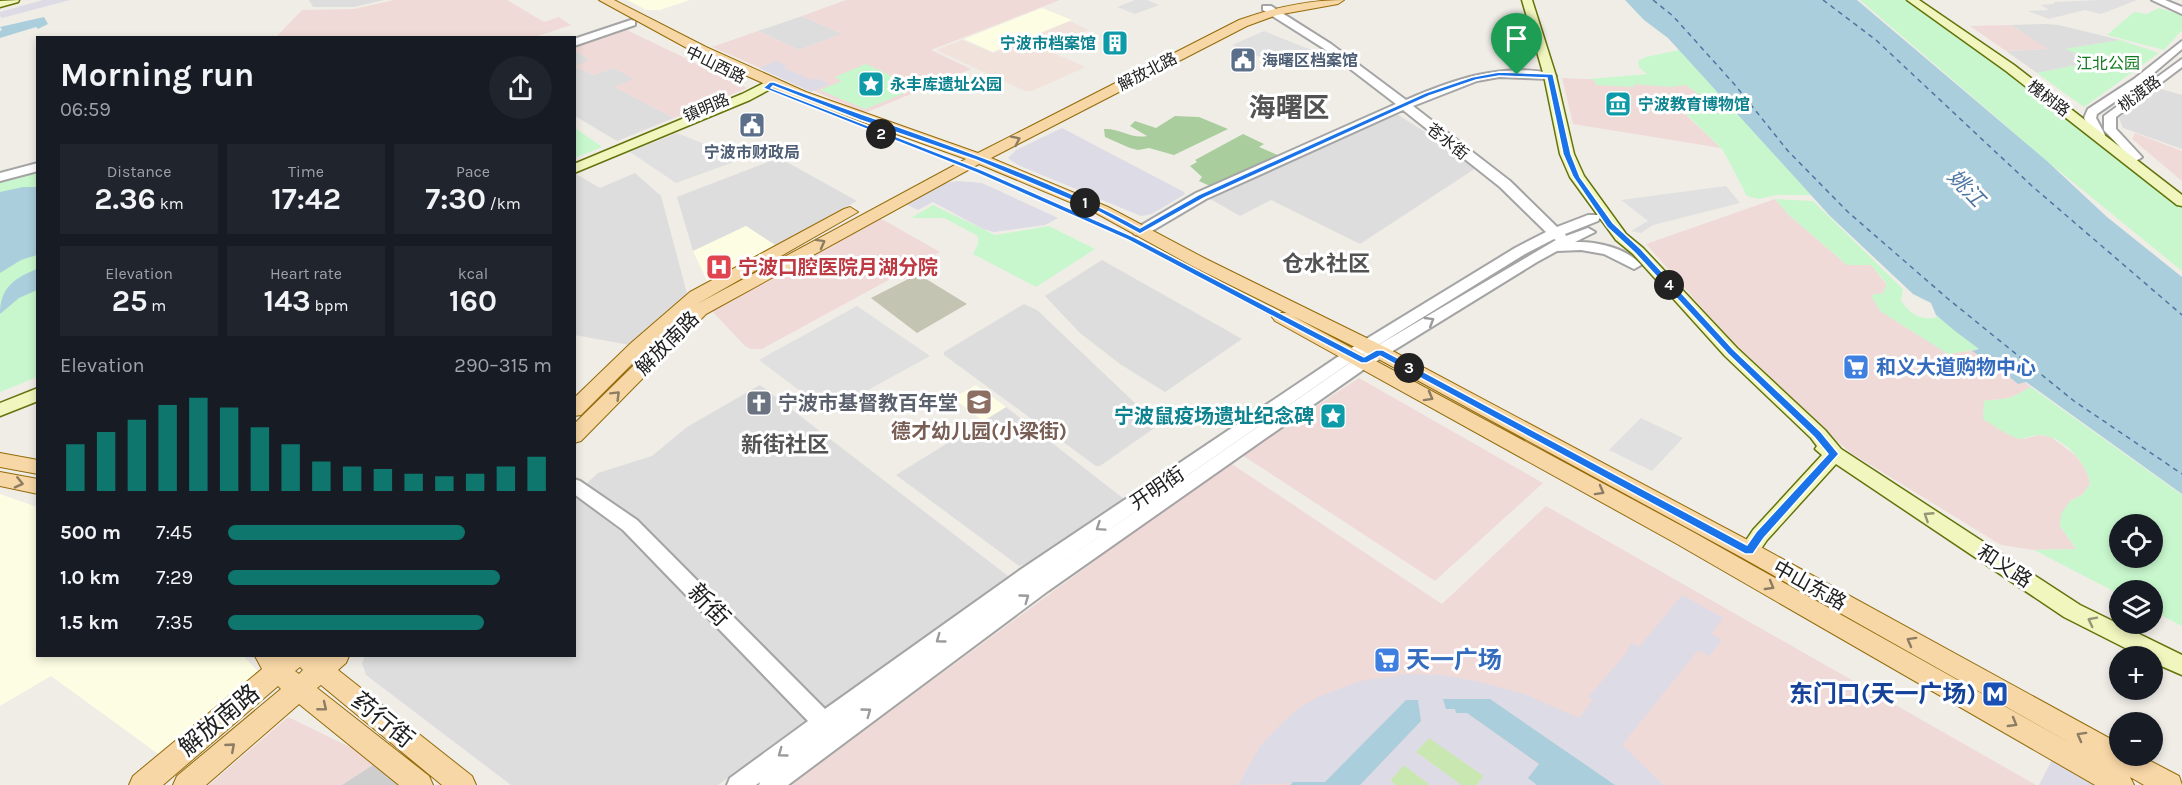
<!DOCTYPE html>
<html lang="en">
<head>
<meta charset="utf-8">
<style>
  :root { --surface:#171b24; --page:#20242c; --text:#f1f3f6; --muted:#9ea1a6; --accent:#0f766e }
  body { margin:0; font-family:Karla,"Noto Sans SC",sans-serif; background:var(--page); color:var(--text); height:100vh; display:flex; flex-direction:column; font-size:22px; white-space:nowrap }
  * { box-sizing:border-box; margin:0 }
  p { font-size:20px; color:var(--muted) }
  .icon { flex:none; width:33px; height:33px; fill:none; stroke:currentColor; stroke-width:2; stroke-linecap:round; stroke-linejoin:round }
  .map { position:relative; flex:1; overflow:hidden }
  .drawer { position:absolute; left:36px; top:36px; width:540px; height:621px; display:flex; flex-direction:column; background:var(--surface); border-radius:0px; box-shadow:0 3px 9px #0003 }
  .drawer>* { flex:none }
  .tools { position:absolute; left:2109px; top:514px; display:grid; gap:12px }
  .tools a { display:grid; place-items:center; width:54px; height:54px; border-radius:50%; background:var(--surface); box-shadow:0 3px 9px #0003; font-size:30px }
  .pin { position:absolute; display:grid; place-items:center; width:51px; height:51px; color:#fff; margin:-62px -26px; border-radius:50% 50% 50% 0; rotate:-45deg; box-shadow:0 0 6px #0007 }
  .pin .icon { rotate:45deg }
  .km { position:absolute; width:30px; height:30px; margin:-15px; border-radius:50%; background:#222; color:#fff; font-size:16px; line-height:30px; text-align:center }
  .round { display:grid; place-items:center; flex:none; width:63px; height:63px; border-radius:32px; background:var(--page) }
  .head { display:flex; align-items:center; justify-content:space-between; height:102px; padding:0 24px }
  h1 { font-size:33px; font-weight:700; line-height:45px }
  .metrics { display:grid; grid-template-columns:repeat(3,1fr); gap:9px; height:102px; padding:6px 24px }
  .metrics div { display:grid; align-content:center; border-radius:0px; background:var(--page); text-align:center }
  .metrics b { font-size:30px; font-weight:700 }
  .metrics small { font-size:16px; font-weight:400 }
  .metrics p { font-size:16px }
  .chart { height:168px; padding:12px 24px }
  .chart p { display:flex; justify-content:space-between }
  .chart svg { width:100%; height:108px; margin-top:6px; stroke:var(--accent); stroke-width:6 }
  ul { padding:0 24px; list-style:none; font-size:20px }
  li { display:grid; grid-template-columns:96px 72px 1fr; align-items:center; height:45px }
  li i { height:15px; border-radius:8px; background:var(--accent) }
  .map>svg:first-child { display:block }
  .residential { fill:#dedddd }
  .commercial { fill:#f0dad8 }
  .education { fill:#fcfde3 }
  .religious { fill:#cecece }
  .military { fill:#f1e2dc }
  .construction { fill:#c4c4b3 }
  .grass { fill:#c9e7b1 }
  .forest { fill:#aacd9e }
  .park { fill:#c8f7cd; fill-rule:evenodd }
  .parking { fill:#e0e0e0 }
  .plaza { fill:#dcdbe6 }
  .water { fill:#aacedb }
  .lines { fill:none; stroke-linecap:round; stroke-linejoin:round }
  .ferry { stroke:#4e76a3; stroke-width:1.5; stroke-dasharray:5 4.5; stroke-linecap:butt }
  .tertiary-casing { stroke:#a4a4a4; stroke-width:4 }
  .secondary-casing { stroke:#64730b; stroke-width:3 }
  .primary-casing { stroke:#936b09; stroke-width:2 }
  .tertiary { fill:#fff; fill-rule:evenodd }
  .secondary { fill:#f1f6bf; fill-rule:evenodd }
  .primary { fill:#f7d7a6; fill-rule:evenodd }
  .oneway { stroke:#8c7c63 }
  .oneway2 { stroke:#9b9b9b }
  .oneway3 { stroke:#939677 }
  .route { fill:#1a73e8; stroke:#fff; stroke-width:1.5; fill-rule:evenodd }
  .labels { text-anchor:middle; stroke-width:6; stroke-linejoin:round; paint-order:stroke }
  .far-culture-label { font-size:16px; font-weight:bold; fill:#0d838f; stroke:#fff; text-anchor:start }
  .far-service-label { font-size:16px; font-weight:bold; fill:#4e5e75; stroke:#fff; text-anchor:start }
  .far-park-label { font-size:16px; fill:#127a1f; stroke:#fff }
  .far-street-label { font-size:16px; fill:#202020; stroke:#fff }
  .health-label { font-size:20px; font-weight:bold; fill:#be3a42; stroke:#fff; text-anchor:start }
  .street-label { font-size:20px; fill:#202020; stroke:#fff }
  .shop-label { font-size:20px; font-weight:bold; fill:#366cbe; stroke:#fff; text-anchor:start }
  .worship-label { font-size:20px; font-weight:bold; fill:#5b616d; stroke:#fff; text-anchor:start }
  .culture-label { font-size:20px; font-weight:bold; fill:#0d838f; stroke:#fff; text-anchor:end }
  .education-label { font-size:20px; font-weight:bold; fill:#785e54; stroke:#fff }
  .water-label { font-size:21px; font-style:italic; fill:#4e76a3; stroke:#fff }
  .quarter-label { font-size:22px; font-weight:bold; fill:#535353; stroke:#fff }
  .near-street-label { font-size:24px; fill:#202020; stroke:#fff }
  .near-shop-label { font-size:24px; font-weight:bold; fill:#366cbe; stroke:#fff; text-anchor:start }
  .near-transit-label { font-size:24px; font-weight:bold; fill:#164399; stroke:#fff; text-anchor:end }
  .far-town-label { font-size:27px; font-weight:bold; fill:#535353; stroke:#fff }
</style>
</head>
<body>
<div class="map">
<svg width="2182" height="785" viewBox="0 0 2182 785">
  <rect width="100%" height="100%" fill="#f0ede7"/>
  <path class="residential" d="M309 0H384L354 7H313Z
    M802 16 843 34 799 50 758 31Z
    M2044 24 2059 25 2120 40 2066 49 2089 58 2082 64 2037 73 2006 51 2047 49 2011 25Z
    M575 51 591 60 576 66 593 75 614 68 635 79 615 87 674 118 617 141 575 116Z
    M2157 88 2182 95V149L2123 128 2119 118Z
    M1392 111 1479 166 1360 244 1271 200 1240 216 1205 196Z
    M773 160H783L857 201 775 245 746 226 693 251 677 197Z
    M574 173 600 188 635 173 661 196 689 301 635 346 575 335Z
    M1102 260 1242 339 1165 392 1120 364 1080 333 1045 296Z
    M1024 304 1037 310 1136 404 1163 422 1100 466H1096L944 355V352Z
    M760 385 1008 576 825 711 707 588 586 484 598 473 652 456 687 427Z
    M1006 407 1124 499 1040 559 1019 566 896 475Z
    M575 489 627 526 818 715 718 785H511L366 675 362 663 365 656H574Z"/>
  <path class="commercial" d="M394 0H507L544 22 559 17 571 25 532 38 276 37 302 10 354 9Z
    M846 0H1060L931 50 971 69 865 113 712 47 758 31 799 50 842 34 802 16Z
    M2011 25 2048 49 2006 51 1970 26Z
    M625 29 747 88 674 118 614 87 634 79 614 68 593 75 575 66 590 60 575 51 574 46Z
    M1562 78 1685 83 1716 100 1683 112 1721 148 1573 124Z
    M2135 133 2182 151V181L2132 139Z
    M1775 199 1789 215 1847 265H1871L1887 285 1883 293 1948 354 1979 349 2031 387 2010 398 1984 401 2024 439 2039 435 2051 437 2075 455 2089 473 2090 484 2082 495 2070 501 2060 526 2076 549 2034 550 2001 545 1851 453 1765 380 1646 244Z
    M880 218 940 252 762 349H751L745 346 711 310Z
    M1359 378 1543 483 1435 581 1242 455Z
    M1229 462 1442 604 1546 506 2036 785H790Z
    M288 717 379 761 342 785H209Z"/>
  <path class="education" d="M627 0H690L660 10H646Z
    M1042 8 1072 20 993 52 964 39Z
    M746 226 775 245 708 283 693 251Z
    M976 385 1006 407 983 421 953 398Z
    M0 494 37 507 38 656H243L260 673 161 756 51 676 0 706Z"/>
  <path class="religious" d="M379 761 410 785H342Z"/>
  <path class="military" d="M1070 21 1089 30 1044 49 1086 67 1032 91H1025L936 50 962 40 993 53Z"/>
  <path class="construction" d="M918 274 967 304 917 333 871 298Z"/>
  <path class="grass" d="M1429 738 1484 776 1477 785H1461L1416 752Z
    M1404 765 1430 785H1395L1390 781Z"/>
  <path class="forest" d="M1175 116 1199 117 1228 129 1174 155 1149 148 1138 150 1130 148 1105 137 1104 129C1120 128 1131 139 1147 136L1130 126 1135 121 1156 128Z
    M1243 134 1264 144 1259 147 1280 156 1212 187 1199 181 1202 177 1190 166 1197 162 1195 160Z"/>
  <path class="park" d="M1860 0H1908L2069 117 2182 206V271L2047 161Z
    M2159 8 2182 15V30L2164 50 2107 35 2134 12 2147 14Z
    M2120 40 2159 53 2084 107 2037 73 2082 64 2089 58 2065 49Z
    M1679 50 1811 195H1776L1758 199 1747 196 1723 150 1682 110 1705 99 1686 85 1669 87 1634 84V87L1596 85 1595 81 1590 79 1647 74 1639 67 1638 61 1646 57Z
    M866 64 917 88 865 109 820 90 842 81 835 77Z
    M575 128 602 147 575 158Z
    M37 169V377L0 392V178Z
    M1775 199 1813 201 1903 289 1901 301C1912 315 1920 321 1938 317L1979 349 1948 354 1880 311 1871 295 1883 293 1887 284 1871 265H1847L1789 215Z
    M933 205 995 235 1049 226 1095 249 1036 287 973 254 978 244V236L944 218H911Z
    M2031 387 2182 495V626L2153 611 2152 591H2120L2119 594 2034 550 2076 549 2060 526 2061 514 2070 501 2082 495 2090 484C2087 462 2062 435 2039 435 2030 435 2024 441 2016 438 2004 433 1993 425 1983 419L1984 401 2010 398ZM2120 525H2152V558H2120Z"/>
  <path class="parking" d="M1135 0H1147L1159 5 1135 14 1117 7Z
    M2101 0H2137L2101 14 2085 10 2049 19 2028 11 2049 10 2041 5 2054 4V2Z
    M1264 31 1319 53 1286 68 1232 45Z
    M677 133 742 159 676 183 630 152Z
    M1726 186 1740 203 1653 225 1641 233 1631 231 1648 221 1621 200Z
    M857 306 930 356 828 412 759 360Z
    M1641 418 1683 438 1652 471 1609 450Z"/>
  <path class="plaza" d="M43 0H70L2 18 0 16V12Z
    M777 61 787 66 784 68 811 80 816 78 829 84 811 92 759 68Z
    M1062 128 1184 192 1185 194 1152 214 1141 216 1018 165 1008 158 1016 150Z
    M958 181 982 183 1058 218 1045 225 994 232 983 229 933 202 918 210 905 204 946 183Z
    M1682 595 1723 618 1711 634 1722 640 1709 656 1698 650 1622 745 1664 785H1615L1490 699H1444L1455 709 1456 713H1467L1539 765 1528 778 1537 785H1477L1484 776 1429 738 1416 752 1461 785H1430L1404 765 1390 780 1395 785H1360L1421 721 1406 700 1325 782 1238 785 1260 746 1285 720 1302 706 1320 696 1361 681 1406 674 1441 675 1476 681 1524 694 1579 718 1593 700 1588 697 1629 650 1627 649 1632 643 1639 647Z
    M2054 756 2101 785H2039Z"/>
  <path class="water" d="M1625 0H1857L2047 161 2107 217 2182 277V494L2026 382 2018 384 1999 368 1972 351 1979 349 1955 331 1936 315 1931 303 1913 294 1830 216 1668 38 1644 20Z
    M44 17 48 24 38 29 36 27 0 38V31L2 30 0 27Z
    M23 187H37V255L21 260 0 273V192Z
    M37 269V290L19 298 0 314C0 288 14 278 37 269Z
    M1443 699H1490L1615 785H1537L1528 778 1539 764 1467 713H1456L1455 709H1446Z
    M1406 700H1418L1421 721 1360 785H1290L1293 782H1325Z"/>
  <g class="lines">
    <path class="ferry" d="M1653 0 1673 16 1735 85 1788 151 1848 212 1947 298 2074 401 2182 474
      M1823 0 1876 40 2032 186 2182 315"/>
    <defs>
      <path id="tertiary" d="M2152 0H2165L2182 7V14Z
        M1263 6H1271L1331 44 1406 100C1452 80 1503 62 1554 74L1556 76 1550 79 1499 77 1477 81 1413 106 1510 181 1557 227 1588 215H1598L1600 218 1598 221 1565 234 1566 236 1588 228 1595 232 1575 242C1596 241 1627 248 1641 265L1634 269 1604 254 1581 250 1557 251 1537 262 1370 365 1048 591 788 785H759L760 782 756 785H727L730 778 808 721 623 530 574 494V479L580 481 637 520 825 709 1020 570 1345 352 1515 248 1546 232 1500 187 1403 110 1206 199 1145 235H1135L1133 232 1135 229 1196 193 1396 104 1323 48 1263 10ZM1554 239 1556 240 1358 357 995 609 1357 358 1525 254Z
        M631 20 635 21V25L574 46V39Z
        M2182 41V49L2142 83 2097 114 2096 118 2105 135 2103 138H2095L2084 118 2088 109 2134 79Z
        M2182 59V67L2116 117V129L2142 157 2136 161 2132 160 2104 130V116Z
        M38 163V171L0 181V173Z"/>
      <path id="secondary" d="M19 0 18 2 0 7V1Z
        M1522 0H1532L1556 76 1574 154 1584 176 1626 234 1643 248 1737 348 1825 430 1841 449 2080 605 2182 655V675L2152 662V657H2143L2064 617 1836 464 1767 540 1756 556 1749 559 1742 556 1739 551 1753 530 1822 455 1815 449 1817 446 1811 438 1725 356 1633 254 1616 240 1570 177 1560 154 1544 76Z
        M1907 0H1919L2014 65 2182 195V206L2177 205 2006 71Z
        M772 79 778 83 776 86 750 100 574 173V164L742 94Z
        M38 388V401L0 416V403Z"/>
      <path id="primary" d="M599 0H614L706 47 806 92 978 153 1239 20C1273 8 1307 0 1344 0L1338 4 1277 15 1247 26 991 158 1108 207 1206 259 1387 348 1757 545 2120 744V756H2141L2179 776 2182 785H2144L2130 777 2134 785H2095L1677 544 1275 321 1272 317 1275 313H1287L1693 532 2072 744 1741 557 1373 356 1194 267 1096 213 979 164 706 314 581 441 574 443V424L682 318 645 351 581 415 574 416V398L631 343 690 292 844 209 850 207 858 212 697 304 966 159 796 98 696 53Z
        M0 453 38 460V474L0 467Z
        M0 472 38 479V494L0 486Z
        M255 656H349L346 663 338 670 472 776 476 785H442L321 685 317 688 429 776 433 785H399L299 704 206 785H173L177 776 281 689 278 686 163 785H129L133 776 262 669ZM300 667 303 670 299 674 295 671Z"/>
    </defs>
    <use href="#tertiary" class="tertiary-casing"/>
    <use href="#secondary" class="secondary-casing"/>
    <use href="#primary" class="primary-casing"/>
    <use href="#tertiary" class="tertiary"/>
    <use href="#secondary" class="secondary"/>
    <use href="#primary" class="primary"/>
  </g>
  <defs><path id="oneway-chevron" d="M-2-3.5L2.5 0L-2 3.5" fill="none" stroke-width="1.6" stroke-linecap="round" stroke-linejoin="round" transform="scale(1.5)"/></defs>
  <g class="oneway">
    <use href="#oneway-chevron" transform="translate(1016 140) rotate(-26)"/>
    <use href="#oneway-chevron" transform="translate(821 243) rotate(-29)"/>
    <use href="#oneway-chevron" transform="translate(616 395) rotate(-45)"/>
    <use href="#oneway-chevron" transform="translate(1429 397) rotate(29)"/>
    <use href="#oneway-chevron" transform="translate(19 483) rotate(13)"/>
    <use href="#oneway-chevron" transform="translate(1600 491) rotate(29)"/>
    <use href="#oneway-chevron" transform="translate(1770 586) rotate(30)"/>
    <use href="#oneway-chevron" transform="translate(1911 641) rotate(-151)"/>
    <use href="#oneway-chevron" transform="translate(323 707) rotate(39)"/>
    <use href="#oneway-chevron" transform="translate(2013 723) rotate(30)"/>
    <use href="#oneway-chevron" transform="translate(2081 736) rotate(-151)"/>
    <use href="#oneway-chevron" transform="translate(231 747) rotate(-41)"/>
  </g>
  <g class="oneway2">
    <use href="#oneway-chevron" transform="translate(1430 321) rotate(-31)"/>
    <use href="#oneway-chevron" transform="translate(1100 527) rotate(146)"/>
    <use href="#oneway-chevron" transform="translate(1025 598) rotate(-36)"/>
    <use href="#oneway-chevron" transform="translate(940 639) rotate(144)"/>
    <use href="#oneway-chevron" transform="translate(867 712) rotate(-36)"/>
    <use href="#oneway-chevron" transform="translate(782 753) rotate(144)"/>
  </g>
  <g class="oneway3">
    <use href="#oneway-chevron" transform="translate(1928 516) rotate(-147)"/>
    <use href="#oneway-chevron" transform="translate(2092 621) rotate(-153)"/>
  </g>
  <path class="route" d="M1499 72 1553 74 1571 154 1580 177 1613 223 1641 249 1734 350 1821 432 1839 454 1764 538 1753 554H1745L1380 356 1367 363H1361L1128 240 977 173 763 88 770 82H774C896 129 1025 165 1140 228L1198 195 1425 93 1472 77ZM1499 76 1547 78 1563 154 1573 177 1607 227 1635 253 1728 354 1814 437 1828 454 1756 532 1747 545 1383 350H1376L1364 357 1134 237 982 170 771 88 773 86 860 120 976 160 1099 212 1140 234 1204 198 1429 96 1476 80Z"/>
  <defs>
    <symbol id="building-square" viewBox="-11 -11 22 22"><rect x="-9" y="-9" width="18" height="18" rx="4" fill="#0f9aa8" stroke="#fff"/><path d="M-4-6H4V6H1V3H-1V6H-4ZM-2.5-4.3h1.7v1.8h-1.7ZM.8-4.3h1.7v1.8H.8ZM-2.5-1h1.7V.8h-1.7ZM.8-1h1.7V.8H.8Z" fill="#fff"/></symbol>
    <symbol id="civic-square" viewBox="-11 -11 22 22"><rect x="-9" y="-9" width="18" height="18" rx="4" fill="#5c6f8a" stroke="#fff"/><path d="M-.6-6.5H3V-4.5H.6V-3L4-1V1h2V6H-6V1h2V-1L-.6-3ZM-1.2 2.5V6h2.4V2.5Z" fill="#fff"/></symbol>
    <symbol id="sight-square" viewBox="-11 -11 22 22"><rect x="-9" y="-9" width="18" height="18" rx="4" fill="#0f9aa8" stroke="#fff"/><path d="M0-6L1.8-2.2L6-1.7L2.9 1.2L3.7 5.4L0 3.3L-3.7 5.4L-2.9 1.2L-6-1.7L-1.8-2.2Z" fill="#fff"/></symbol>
    <symbol id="museum-square" viewBox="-11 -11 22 22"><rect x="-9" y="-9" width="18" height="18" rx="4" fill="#0f9aa8" stroke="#fff"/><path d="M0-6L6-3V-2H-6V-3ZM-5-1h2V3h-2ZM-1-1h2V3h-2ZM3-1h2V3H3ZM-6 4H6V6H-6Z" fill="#fff"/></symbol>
    <symbol id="hospital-square" viewBox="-11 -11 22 22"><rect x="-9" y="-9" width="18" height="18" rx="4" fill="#e0444e" stroke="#fff"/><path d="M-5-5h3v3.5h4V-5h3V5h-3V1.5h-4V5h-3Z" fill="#fff"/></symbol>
    <symbol id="supermarket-square" viewBox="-11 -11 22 22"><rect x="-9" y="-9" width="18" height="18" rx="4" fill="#3f7fe0" stroke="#fff"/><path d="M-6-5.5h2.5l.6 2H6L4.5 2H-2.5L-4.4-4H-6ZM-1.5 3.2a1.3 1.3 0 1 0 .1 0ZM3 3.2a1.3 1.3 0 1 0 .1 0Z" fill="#fff"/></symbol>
    <symbol id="school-square" viewBox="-11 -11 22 22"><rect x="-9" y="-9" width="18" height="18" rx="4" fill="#8d6e63" stroke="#fff"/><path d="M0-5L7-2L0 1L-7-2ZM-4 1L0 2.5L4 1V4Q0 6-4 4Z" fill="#fff"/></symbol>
    <symbol id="church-square" viewBox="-11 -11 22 22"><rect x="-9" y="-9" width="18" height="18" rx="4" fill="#6b7280" stroke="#fff"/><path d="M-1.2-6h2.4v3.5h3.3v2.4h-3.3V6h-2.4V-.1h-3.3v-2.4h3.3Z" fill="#fff"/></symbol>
    <symbol id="metro-square" viewBox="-11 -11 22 22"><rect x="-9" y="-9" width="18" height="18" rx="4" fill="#1a4fb4" stroke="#fff"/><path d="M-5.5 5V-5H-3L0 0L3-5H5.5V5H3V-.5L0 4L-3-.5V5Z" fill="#fff"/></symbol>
  </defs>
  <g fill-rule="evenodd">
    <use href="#building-square" x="1100" y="28" width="30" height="30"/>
    <use href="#civic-square" x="1228" y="45" width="30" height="30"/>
    <use href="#sight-square" x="856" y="69" width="30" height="30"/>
    <use href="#museum-square" x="1603" y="89" width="30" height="30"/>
    <use href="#civic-square" x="737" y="110" width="30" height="30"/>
    <use href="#hospital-square" x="704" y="252" width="30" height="30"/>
    <use href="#supermarket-square" x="1841" y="352" width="30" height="30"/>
    <use href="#school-square" x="964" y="387" width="30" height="30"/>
    <use href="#church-square" x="744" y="388" width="30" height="30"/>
    <use href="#sight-square" x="1318" y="401" width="30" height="30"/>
    <use href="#supermarket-square" x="1372" y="645" width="30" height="30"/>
    <use href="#metro-square" x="1980" y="679" width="30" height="30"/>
  </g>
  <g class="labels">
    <g class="far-culture-label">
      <text x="1096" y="49" text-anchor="end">宁波市档案馆</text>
      <text x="890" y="90">永丰库遗址公园</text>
      <text x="1638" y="110">宁波教育博物馆</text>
    </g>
    <g class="far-service-label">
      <text x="1262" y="66">海曙区档案馆</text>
      <text x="752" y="158" text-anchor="middle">宁波市财政局</text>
    </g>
    <g class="far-park-label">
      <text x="2108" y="69">江北公园</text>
    </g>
    <g class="far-street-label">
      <text transform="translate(716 64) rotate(26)" y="6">中山西路</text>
      <text transform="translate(1147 71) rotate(-27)" y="6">解放北路</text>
      <text transform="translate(2139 93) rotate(-37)" y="6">桃渡路</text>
      <text transform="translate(2049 98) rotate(37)" y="6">槐树路</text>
      <text transform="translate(706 107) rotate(-23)" y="6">镇明路</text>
      <text transform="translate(1448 141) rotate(38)" y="6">苍水街</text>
    </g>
    <g class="health-label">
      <text x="738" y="274">宁波口腔医院月湖分院</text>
    </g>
    <g class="street-label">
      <text transform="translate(667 343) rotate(-45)" y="7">解放南路</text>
      <text transform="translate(1157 488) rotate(-34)" y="7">开明街</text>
      <text transform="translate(2005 566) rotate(33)" y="7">和义路</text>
      <text transform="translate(1810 585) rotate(29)" y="7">中山东路</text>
    </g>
    <g class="shop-label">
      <text x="1876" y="374">和义大道购物中心</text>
    </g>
    <g class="worship-label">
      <text x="778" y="410">宁波市基督教百年堂</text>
    </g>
    <g class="culture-label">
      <text x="1314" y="423">宁波鼠疫场遗址纪念碑</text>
    </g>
    <g class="education-label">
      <text x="979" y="438">德才幼儿园(小梁街)</text>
    </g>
    <g class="water-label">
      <text transform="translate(1966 188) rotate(46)" y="7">姚江</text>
    </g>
    <g class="quarter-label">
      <text x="1326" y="271">仓水社区</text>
      <text x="785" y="452">新街社区</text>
    </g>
    <g class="near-street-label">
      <text transform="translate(709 605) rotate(46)" y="8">新街</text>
      <text transform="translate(219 720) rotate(-40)" y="8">解放南路</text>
      <text transform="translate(383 720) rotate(39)" y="8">药行街</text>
    </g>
    <g class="near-shop-label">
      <text x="1406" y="668">天一广场</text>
    </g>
    <g class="near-transit-label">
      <text x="1976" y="702">东门口(天一广场)</text>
    </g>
    <g class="far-town-label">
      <text x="1289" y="117">海曙区</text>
    </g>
  </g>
</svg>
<div class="tools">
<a><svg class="icon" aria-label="locate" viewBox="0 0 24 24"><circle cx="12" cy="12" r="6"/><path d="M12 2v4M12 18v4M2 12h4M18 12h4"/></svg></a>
<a><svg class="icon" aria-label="layers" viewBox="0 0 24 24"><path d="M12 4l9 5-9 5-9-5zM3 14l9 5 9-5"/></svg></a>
<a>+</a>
<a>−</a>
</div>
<div class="pin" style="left:1517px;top:75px;background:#1e9e55"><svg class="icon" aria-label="arrive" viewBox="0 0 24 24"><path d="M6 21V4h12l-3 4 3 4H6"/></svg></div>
<b class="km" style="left:1085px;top:203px">1</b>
<b class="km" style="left:881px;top:134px">2</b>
<b class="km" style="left:1409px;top:368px">3</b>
<b class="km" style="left:1669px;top:285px">4</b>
<section class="drawer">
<div class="head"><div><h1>Morning run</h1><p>06:59</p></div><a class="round"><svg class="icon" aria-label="share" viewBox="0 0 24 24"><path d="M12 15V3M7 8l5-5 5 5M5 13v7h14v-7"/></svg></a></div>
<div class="metrics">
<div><p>Distance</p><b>2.36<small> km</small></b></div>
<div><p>Time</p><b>17:42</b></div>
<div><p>Pace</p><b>7:30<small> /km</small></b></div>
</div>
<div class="metrics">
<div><p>Elevation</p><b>25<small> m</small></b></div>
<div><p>Heart rate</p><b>143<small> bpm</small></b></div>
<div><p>kcal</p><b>160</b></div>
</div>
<div class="chart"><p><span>Elevation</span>290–315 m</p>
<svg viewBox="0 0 160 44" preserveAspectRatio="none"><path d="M5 44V25M15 44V20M25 44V15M35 44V9M45 44V6M55 44V10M65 44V18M75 44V25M85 44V32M95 44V34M105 44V35M115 44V37M125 44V38M135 44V37M145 44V34M155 44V30"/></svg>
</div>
<ul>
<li><b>500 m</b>7:45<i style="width:73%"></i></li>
<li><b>1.0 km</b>7:29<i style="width:84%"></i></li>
<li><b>1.5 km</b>7:35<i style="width:79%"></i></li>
</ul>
</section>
</div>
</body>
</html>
